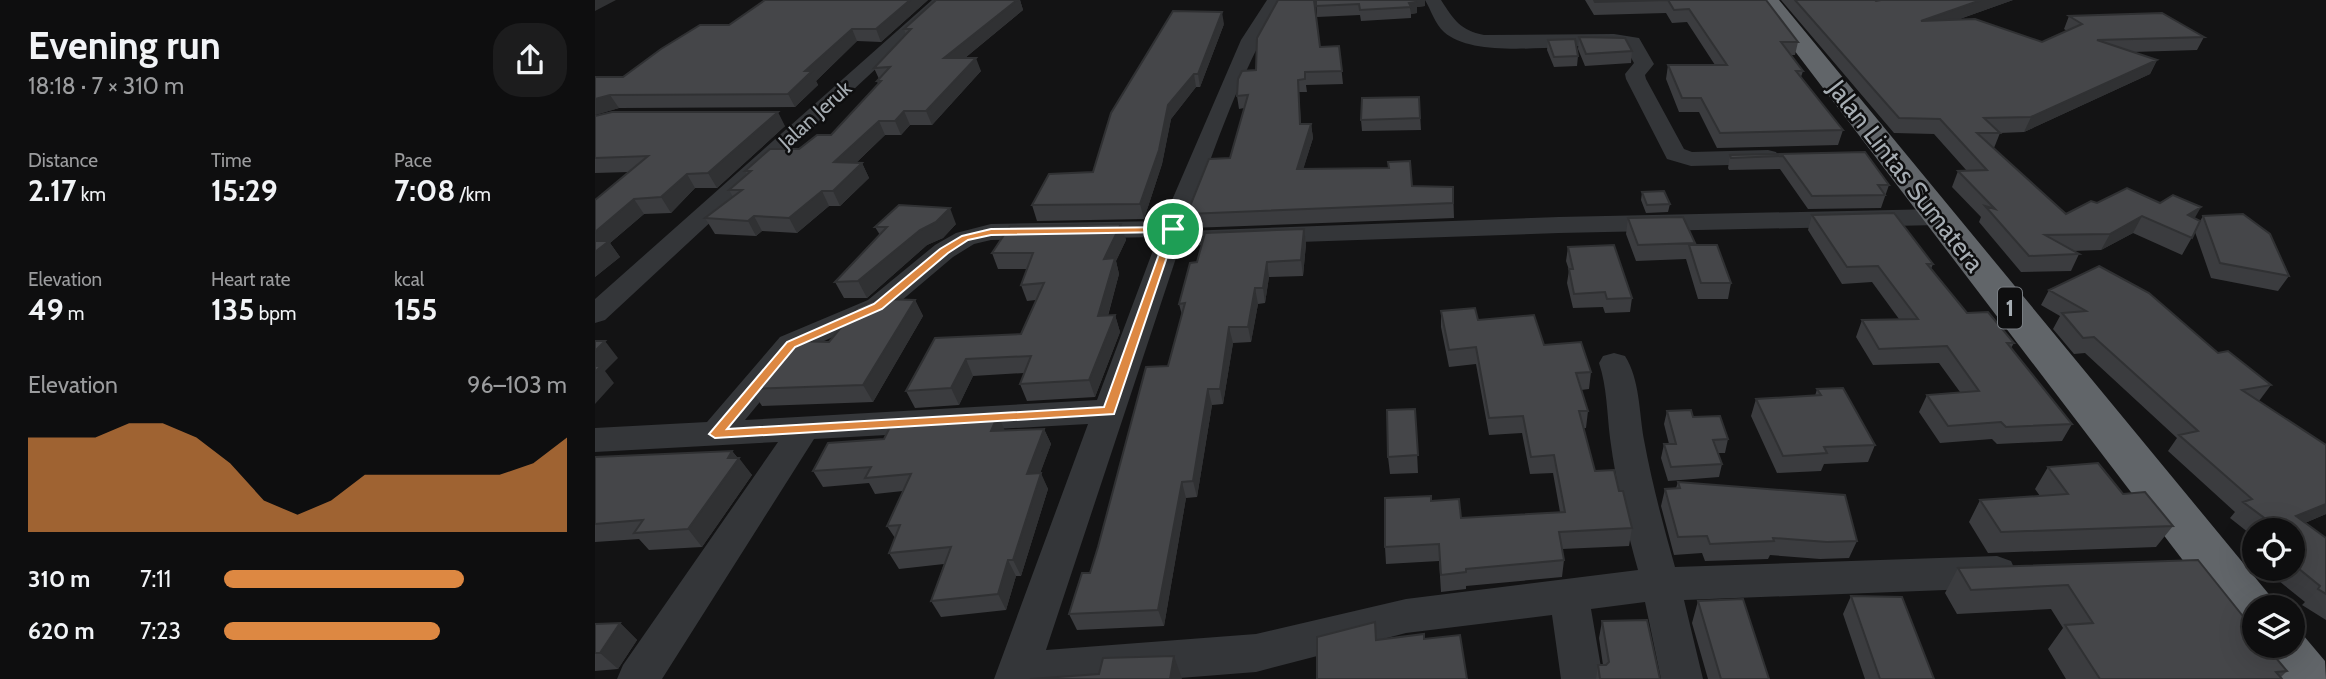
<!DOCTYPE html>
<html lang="en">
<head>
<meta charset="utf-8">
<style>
  :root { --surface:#0e0e0f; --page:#1c1c1d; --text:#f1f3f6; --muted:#9b9c9e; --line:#2e2e2f; --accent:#dd8842 }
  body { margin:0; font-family:Cabin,sans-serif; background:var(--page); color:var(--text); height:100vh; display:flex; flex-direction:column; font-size:26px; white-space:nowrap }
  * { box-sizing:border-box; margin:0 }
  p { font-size:23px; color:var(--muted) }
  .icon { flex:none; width:38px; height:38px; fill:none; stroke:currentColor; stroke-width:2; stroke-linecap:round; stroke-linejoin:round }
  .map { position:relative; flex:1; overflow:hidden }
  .details { display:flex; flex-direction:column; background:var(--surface); width:595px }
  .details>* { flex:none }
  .buttons { position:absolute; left:1647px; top:518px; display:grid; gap:14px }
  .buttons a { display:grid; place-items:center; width:63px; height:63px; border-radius:50%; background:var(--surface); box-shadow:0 7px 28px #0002,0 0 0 2px var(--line); font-size:35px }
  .pin { position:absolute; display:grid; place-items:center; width:60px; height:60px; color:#fff; margin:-30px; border:4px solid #fff; border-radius:50%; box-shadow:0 2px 7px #0007 }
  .round { display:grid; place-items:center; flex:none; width:74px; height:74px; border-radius:28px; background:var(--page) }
  .overview { display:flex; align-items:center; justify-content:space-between; height:119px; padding:0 28px }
  h1 { font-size:38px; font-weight:700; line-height:52px }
  .stats { display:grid; grid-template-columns:repeat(3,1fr); gap:10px; height:119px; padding:7px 28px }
  .stats div { display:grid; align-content:center }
  .stats b { font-size:30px; font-weight:700 }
  .stats small { font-size:19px; font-weight:400 }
  .stats p { font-size:19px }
  .chart { height:196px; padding:14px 28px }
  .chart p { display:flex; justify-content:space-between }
  .chart svg { width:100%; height:126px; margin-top:7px; fill:var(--accent); opacity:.7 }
  ul { padding:0 28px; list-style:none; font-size:23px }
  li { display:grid; grid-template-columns:112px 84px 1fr; align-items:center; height:52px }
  li i { height:18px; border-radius:9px; background:var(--accent) }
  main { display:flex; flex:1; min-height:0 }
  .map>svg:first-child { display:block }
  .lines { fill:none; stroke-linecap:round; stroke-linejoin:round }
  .minor { fill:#343639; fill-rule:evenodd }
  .highway { fill:#616569; fill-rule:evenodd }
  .wall { fill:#3b3c3f }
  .shaded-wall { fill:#303133 }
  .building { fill:#454649; stroke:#303133; stroke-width:2 }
  .route { fill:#dd8842; stroke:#fff; stroke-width:2; fill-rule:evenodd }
  .labels { text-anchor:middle; stroke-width:5; stroke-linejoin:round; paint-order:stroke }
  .far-street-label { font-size:21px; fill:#a6adb3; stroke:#0e0e0f }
  .shield { fill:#0e0e0f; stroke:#787d82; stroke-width:2 }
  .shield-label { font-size:24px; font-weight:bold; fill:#a6adb3 }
  .street-label { font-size:26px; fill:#a6adb3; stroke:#0e0e0f }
</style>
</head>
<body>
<main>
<section class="details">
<div class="overview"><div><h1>Evening run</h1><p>18:18 · 7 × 310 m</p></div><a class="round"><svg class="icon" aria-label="share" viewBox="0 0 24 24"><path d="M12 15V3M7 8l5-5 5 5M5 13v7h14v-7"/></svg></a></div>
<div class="stats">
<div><p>Distance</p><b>2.17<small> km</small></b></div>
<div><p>Time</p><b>15:29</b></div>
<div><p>Pace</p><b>7:08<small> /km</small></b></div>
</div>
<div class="stats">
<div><p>Elevation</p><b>49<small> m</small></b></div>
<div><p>Heart rate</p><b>135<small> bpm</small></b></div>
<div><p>kcal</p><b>155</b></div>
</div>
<div class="chart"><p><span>Elevation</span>96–103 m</p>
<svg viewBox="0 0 160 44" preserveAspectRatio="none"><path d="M0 44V11L10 11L20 11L30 6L40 6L50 11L60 20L70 33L80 38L90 33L100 24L110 24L120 24L130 24L140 24L150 20L160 11V44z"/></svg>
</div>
<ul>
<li><b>310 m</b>7:11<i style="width:70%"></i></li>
<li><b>620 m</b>7:23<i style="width:63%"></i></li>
</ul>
</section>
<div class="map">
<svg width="1731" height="679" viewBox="0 0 1731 679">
  <rect width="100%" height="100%" fill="#131314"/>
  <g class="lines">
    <path class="minor" d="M337 0H355L10 320 0 323V299Z
      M672 0H688C646 71 617 152 591 231L964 217 1343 209 1352 212 1356 217 1352 222 1343 225 964 233 585 246 451 650 661 634 811 599 1043 570C1031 527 1021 483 1015 438 1012 413 1012 387 1004 363L1008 356 1019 353 1030 356C1045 380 1044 412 1049 440 1057 483 1068 525 1080 567L1402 556 1416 561 1421 572 1416 583 1402 588 1089 600 1108 679H1066L1050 602 996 609 1008 679H966L957 615 811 633 661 672 572 679H399L493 424 219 439 67 679H22L28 665 183 442 0 452V428L112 422 185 337 273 300 340 245 361 233 396 224 568 221 646 40ZM563 237 502 400 150 420 207 351 293 312 358 257 379 244 396 240Z
      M830 0H846C859 20 865 30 889 35L1019 34 1044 38 1059 64 1050 75 1051 79 1089 149 1097 152 1173 150 1181 152 1184 157 1181 162 1173 164 1096 166 1072 159 1031 79 1030 74 1039 63 1030 47C984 40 884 63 849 32 840 24 836 10 830 0Z"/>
    <path class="highway" d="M1161 0H1184L1677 598 1682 607H1659V636L1641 630Z
      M1698 627 1703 629 1730 661 1731 679H1678L1665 663 1657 646 1659 642V646H1698Z"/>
  </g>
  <path class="wall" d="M333 0 286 42 262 41 221 81 223 85 200 107 24 108 0 115 28 77 134 25Z
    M341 0H425L428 10 370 58 386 71 337 125H315L306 135H290L261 163H267L274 178 245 206H234L202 233 167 231 161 236 120 234 110 218 138 197 134 190 152 175 150 171 236 135 283 84 282 81 284 79 279 68 311 35 309 29Z
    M721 0H830V6L822 7V13L816 14V18L766 21 765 15 722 17Z
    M990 0H1171L1203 42 1200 55H1196L1208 71 1206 77 1248 130 1243 145 1122 148 1104 112H1084L1071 79 1073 65H1120L1092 22 1077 23 1071 13 999 15Z
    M1186 0H1280L1281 1 1418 0 1362 20 1447 42 1472 31 1469 29 1474 16 1609 37 1602 50 1538 52 1562 60 1555 74 1429 132 1405 133 1399 148 1471 214 1502 203 1600 219 1601 228 1608 216 1694 276 1683 291 1616 278 1600 232 1587 255 1538 233 1506 250 1478 251 1484 254 1476 271 1426 272 1384 222 1386 217 1357 187 1363 171H1372L1339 134 1299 133Z
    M629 24 605 87H601L576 119 567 164 549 219 442 221 437 205 498 172Z
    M984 37 1037 51 1036 63 990 66 983 49Z
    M953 40 983 56 982 66 959 67 952 50Z
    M744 46 748 84 711 85 712 92H704L706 124H716L718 138 708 169 817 186 858 187 859 218 595 228 592 214 635 158 649 108 644 109 642 96 661 70 725 47Z
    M824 97 826 130 767 131 766 120Z
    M0 116 190 126 122 188H100L76 213 49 214 15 243 25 257 0 277 34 172 0 173Z
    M1270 152 1294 185 1286 208 1213 209 1185 169 1134 170 1133 168 1135 155Z
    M1047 192 1075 204 1073 212 1051 213 1046 200Z
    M1217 215 1338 264 1336 269 1372 313 1419 343 1416 348 1477 424 1467 441 1402 444 1397 439 1345 443 1324 412 1332 395 1365 392 1344 363 1278 365 1261 337 1267 320 1304 319 1277 282 1247 284 1213 230Z
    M1033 218 1100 243V245L1136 283 1133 299H1103L1091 259 1041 261 1031 234Z
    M361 224 348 238 332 245 272 298H249L240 282 285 235 280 227Z
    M526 224 531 240 521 261 524 274 513 316 520 315 525 332 500 397 432 401 425 384 429 373 378 376 364 405 320 408 311 391 340 338 426 334 441 300 432 301 426 285 432 269H403L397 253Z
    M709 229 711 244 708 276 674 277 670 303 663 304 656 342 638 343 628 404 617 405 602 497 591 498 569 626 482 630 474 614 495 573 573 366 587 315 584 304 602 262Z
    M973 247 1037 298 1035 312 1010 313 1008 307 978 308 972 283 974 270 971 261Z
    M1454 290 1623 353 1676 385 1664 401 1731 445V514L1710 523 1731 538V620L1707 605 1710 602 1669 569H1698V530H1659V537L1635 518 1640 512 1573 451 1582 438 1490 353 1479 354 1458 329 1465 316 1446 305Z
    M320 300 328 316 278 402 167 406 156 389 234 342Z
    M846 311 883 320 949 345 996 372 994 389 986 390 993 411 991 428H989L1000 471 1024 491 1037 528 1034 546 967 549 969 560 967 577 871 586V589L846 592 844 561 791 564 790 547 836 501 866 518 965 512 958 473 935 474 927 433 894 435 881 364 854 367 846 327Z
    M1222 389 1280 445 1273 462 1229 464 1226 471 1182 473 1156 416 1161 399 1220 396Z
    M820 409 823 473 795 474 793 457Z
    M1072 411 1098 417 1133 439 1130 453H1123L1127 464 1124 477 1073 481 1066 458 1069 444H1074L1069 424Z
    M449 429 456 444 445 473 453 489 426 576H421L411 610 346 617 336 601 349 564 304 569 294 553 300 538 292 526 308 491 280 494 274 483 228 487 218 471 409 430Z
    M137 451 157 475 107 547 54 550 44 539 0 542V457Z
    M1453 467 1528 494 1578 526 1561 547 1393 553 1374 522 1385 500 1445 496 1440 489Z
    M1083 482 1262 541 1254 558 1225 559 1175 555 1173 559 1110 561 1107 553 1079 555 1066 506 1070 489 1081 488Z
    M1659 543V561L1650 554Z
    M1603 560 1692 671 1685 678 1687 679H1471L1453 649 1468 628 1456 609 1362 614 1350 593 1363 568Z
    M1256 596 1339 679H1270L1248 614Z
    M1103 601 1174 679H1113L1097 623Z
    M1007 621 1065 679H1001L1003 665H1008L1004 638Z
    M25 623 42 640 23 669 0 671V624Z"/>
  <path class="shaded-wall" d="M0 0H21L0 11Z
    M315 0H333L286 42 281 29Z
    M422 0H425L428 10 354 71 349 58Z
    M818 0H830V6L822 7V13L816 14 814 3Z
    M1386 0H1418L1322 34 1326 21Z
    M627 12 629 24 605 87 603 74Z
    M257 29 262 41 221 81 223 85 200 107 193 94 210 71Z
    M381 58 386 71 337 125 331 111Z
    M1562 60 1555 74 1429 132 1436 117Z
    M599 74 601 87 576 119 567 164 549 219 545 204 573 105Z
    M15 95 24 108 0 115V99Z
    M309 111 315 125 306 135 300 121Z
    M183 112 190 126 122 188 113 173Z
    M284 121 290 135 246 177 239 162Z
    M716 124 718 138 704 183 702 169Z
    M267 163 274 178 245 206 238 191Z
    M92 174 100 188 76 213 66 197Z
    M227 191 234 206 202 233 194 218Z
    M39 199 49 214 15 243 25 257 0 277V232Z
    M1606 207 1597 223 1593 215Z
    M355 208 361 224 348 238 332 245 272 298 263 281 325 230Z
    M159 216 167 231 161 236 153 221Z
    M1547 216 1538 233 1506 250 1515 234Z
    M526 224 531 240 521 261 524 274 508 333 503 316 509 259Z
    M709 229 711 244 708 276 706 260Z
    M672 262 674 277 670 303 668 288Z
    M660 288 663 304 656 342 653 327Z
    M320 300 328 316 278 402 268 385Z
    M520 315 525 332 500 397 494 380Z
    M634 327 638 343 628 404 625 389Z
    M10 341 23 358 10 371 19 383 0 404V351Z
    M371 359 378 376 364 405 356 388Z
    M613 389 617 405 602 497 598 481Z
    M403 415 410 431H396Z
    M449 429 456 444 439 490 432 474Z
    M137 451 143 459 144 458 157 475 107 547 93 529Z
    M446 473 453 489 426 576 418 560Z
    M587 482 591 498 569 626 563 610Z
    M1731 504V514L1693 530 1701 516Z
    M413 560 421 576 411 610 403 594Z
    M25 623 42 640 23 669 5 653Z
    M579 656 587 679H575Z"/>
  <path class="building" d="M170 0H315L281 29H257L210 71H217L193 94 15 95 0 99V77H28L66 49 105 25H134Z
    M341 0H422L349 58H381L331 111H309L300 121H284L239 162 267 163 238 191H227L194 218 159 216 153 221 110 218 147 190H134L156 171H150L175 149H204L222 135H236L286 81H282L295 67 279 68 316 29H309Z
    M683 0H719L725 47 744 46 747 71 710 72V79L703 80 705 124H716L702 169 794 168 793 162 815 161 817 186 858 187V203L592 214 614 159 635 158 653 95 642 96 643 79 647 71 661 70 662 38Z
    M721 0H820L821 2 814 3 816 7 765 10 764 4 721 6Z
    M999 0H1171L1203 42H1186L1208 71H1201L1248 130 1125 133 1106 98H1087L1073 65H1132L1094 9 1079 10 1073 0 1000 2Z
    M1200 0H1280L1281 1 1286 0H1386L1326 21 1380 19 1447 42 1487 24 1474 16 1567 13 1609 37 1502 40 1562 60 1436 117 1389 118 1405 133H1382L1471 214 1496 201 1502 203 1532 188 1565 203 1578 195 1606 207 1593 215 1605 221 1597 238 1547 216 1515 234 1450 235 1484 254 1434 256 1390 206 1400 209 1363 171 1392 170 1345 119 1304 118Z
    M578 11 627 12 603 74H599L573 105 564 150 545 204 437 205 454 174 498 172 516 113Z
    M984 37 1030 38 1037 51 991 54Z
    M980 39 983 56 959 57 953 40Z
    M824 97 825 118 766 120 767 98Z
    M17 112H183L113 173 92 174 66 197 39 199 0 232V200L53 156 0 158V116Z
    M1270 152 1294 185H1283L1290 195 1217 196 1188 156 1136 158 1135 155Z
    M1069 191 1075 204 1052 205 1047 192Z
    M304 205 355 208 341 222 325 230 263 281 240 282 292 227H280Z
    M1299 213 1338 264H1332L1372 313 1393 312 1419 343H1412L1477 424 1411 427 1406 422 1353 426 1332 395 1384 391 1352 346 1284 349 1267 320 1323 319 1283 266 1252 267 1217 215Z
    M1648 214 1675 234 1694 276 1625 263 1608 216Z
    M1088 217 1100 243 1043 245 1033 218Z
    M526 224 509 259 520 258 503 316 520 315 494 380 425 384 436 356 371 359 356 388 311 391 340 338 426 334 449 283 426 285 438 253H397L415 226Z
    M709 229 706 260 672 262 668 288H660L653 327H634L625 389H613L598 481 587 482 563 610 474 614 487 573H495L503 547 551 367 573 366 590 303 584 304 595 263 602 262 610 233Z
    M0 241H14L0 252Z
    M1019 245 1037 298 1012 299 1010 292 979 294 974 269H978L973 247Z
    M1094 245H1122L1136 283H1106Z
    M1504 266 1554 293 1623 353 1633 351 1676 385 1647 390 1731 445V504L1701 516 1731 538V594L1723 589 1725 586 1698 564V530H1681L1684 529 1648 502 1657 499 1584 435 1603 431 1499 337 1488 338 1467 313 1491 311 1454 290Z
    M283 299 320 300 268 385 156 389 199 341 234 342 262 308Z
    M880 308 883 320 939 315 949 345 986 342 996 372 981 373 993 411H984L1000 471 1019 470 1024 491H1028L1037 528 964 532 969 560 871 569V572L846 575 844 544 790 547V498L836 496V501L864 499 866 518 970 512 959 455 936 457 928 416 894 418 881 347 854 350 846 311Z
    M0 341H10L0 351Z
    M0 366H6L0 372Z
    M1248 388 1280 445 1229 447 1232 453 1188 456 1161 399 1226 395 1222 389Z
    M820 409 823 455 793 457 792 410Z
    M1096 410 1098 417 1125 416 1133 439 1118 440 1127 464 1076 467 1069 444H1081L1072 411Z
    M403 415 396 431 449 429 432 474 446 473 418 560H413L403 594 336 601 356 547 294 553 305 525 292 526 316 474 270 478 276 467 218 471 233 443 289 439 298 421Z
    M137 451 133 458H144L93 529 39 533 48 520 0 524V457Z
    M1503 463 1528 494 1550 492 1578 526 1406 532 1385 500 1473 494 1453 467Z
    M1083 482 1250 495 1262 541 1232 542 1178 538 1179 541 1115 544 1112 536 1083 537 1070 489 1085 488Z
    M1603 560 1659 630V646H1671L1692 671 1681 672 1687 679H1505L1470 625 1498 623 1473 585 1376 590 1363 568Z
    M1256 596 1307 597 1339 679H1285Z
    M1148 599 1174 679H1126L1103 601Z
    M1052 620 1065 679H1005L1003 665H1011L1014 662 1007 621Z
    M780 622 781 640 829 634V639L865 635 872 679H722V637Z
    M25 623 5 653H0V624Z
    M579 656 575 679H435L504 674 508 658Z"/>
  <path class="route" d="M582 227 519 414 120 438 114 434 192 342 279 304 345 249 367 236 396 229ZM572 232 509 407 132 429 200 347 287 309 353 253 373 240 396 235Z"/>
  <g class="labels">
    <g class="far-street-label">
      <text transform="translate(220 115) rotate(-42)" y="7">Jalan Jeruk</text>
    </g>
    <rect class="shield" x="1403" y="287.5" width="24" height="41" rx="5"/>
    <g class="shield-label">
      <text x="1415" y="316">1</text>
    </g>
    <g class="street-label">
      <text transform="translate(1311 176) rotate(52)" y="9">Jalan Lintas Sumatera</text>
    </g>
  </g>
</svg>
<div class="buttons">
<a><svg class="icon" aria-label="locate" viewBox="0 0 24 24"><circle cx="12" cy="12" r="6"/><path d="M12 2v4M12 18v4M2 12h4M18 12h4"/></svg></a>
<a><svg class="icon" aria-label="layers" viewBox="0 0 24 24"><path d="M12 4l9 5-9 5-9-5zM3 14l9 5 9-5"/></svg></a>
</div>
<div class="pin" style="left:578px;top:229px;background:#1e9e55"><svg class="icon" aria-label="arrive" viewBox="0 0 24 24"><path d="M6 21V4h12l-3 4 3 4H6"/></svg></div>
</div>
</main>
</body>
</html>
